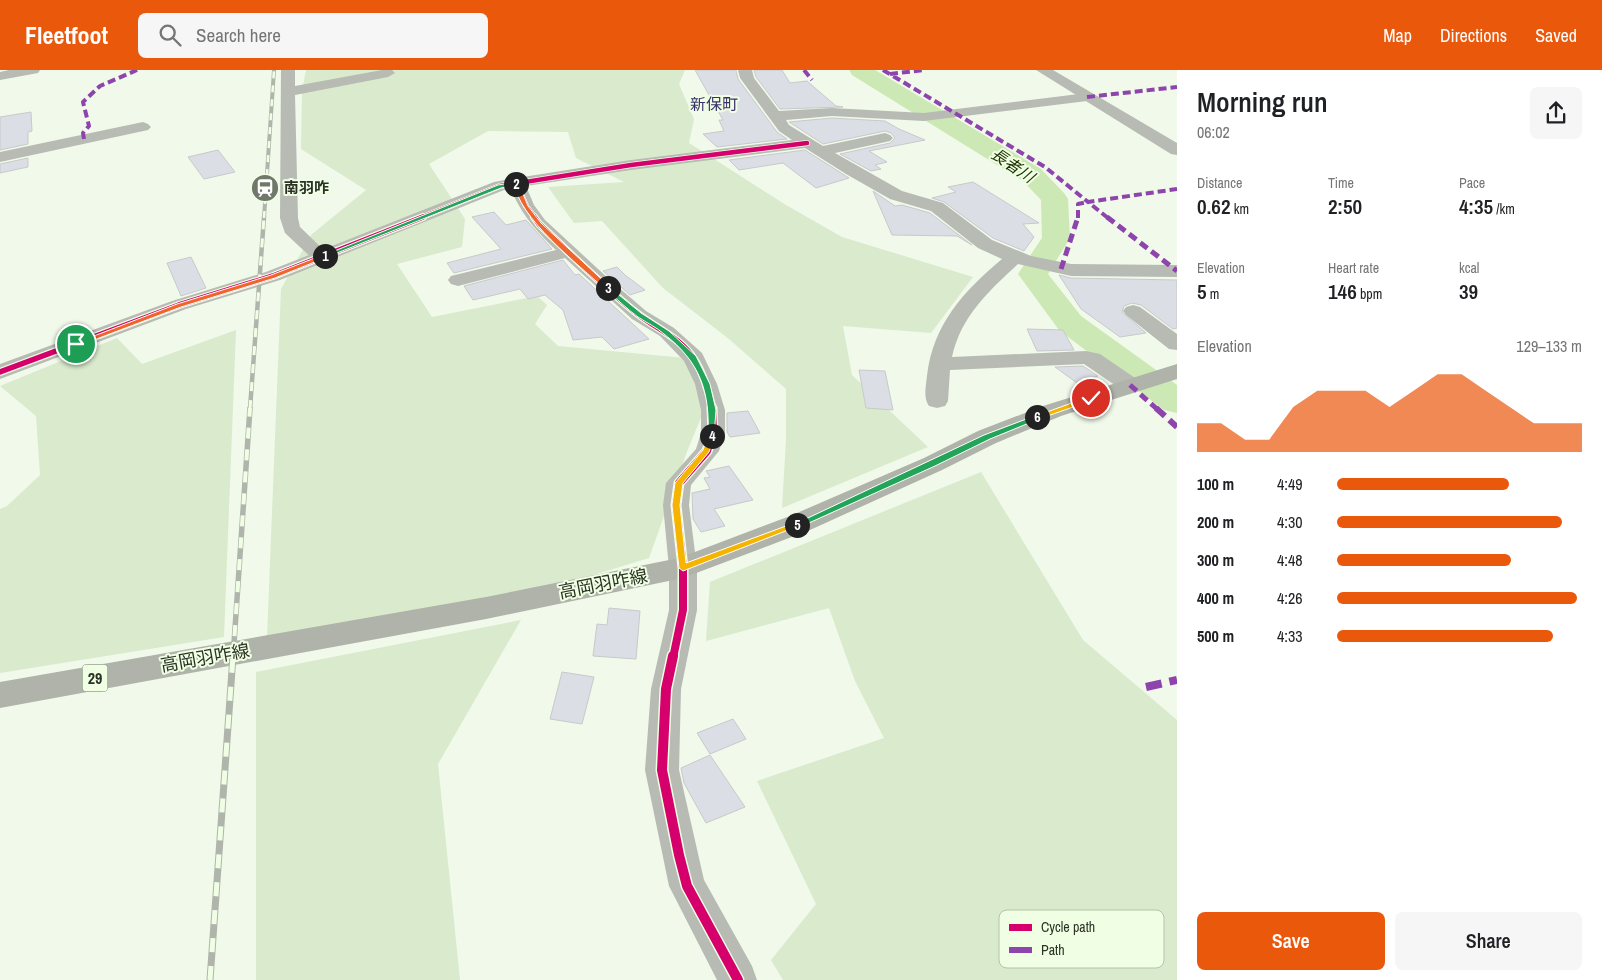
<!DOCTYPE html>
<html lang="en">
<head>
<meta charset="utf-8">
<style>
  :root { --surface:#fff; --page:#f6f6f6; --text:#202124; --muted:#757577; --accent:#ea580c }
  body { margin:0; font-family:"Archivo Narrow","Noto Sans JP",sans-serif; background:var(--page); color:var(--text); height:100vh; display:flex; flex-direction:column; font-size:19px; white-space:nowrap }
  * { box-sizing:border-box; margin:0 }
  p { font-size:16px; color:var(--muted) }
  .icon { flex:none; width:28px; height:28px; fill:none; stroke:currentColor; stroke-width:2; stroke-linecap:round; stroke-linejoin:round }
  .map { position:relative; flex:1; overflow:hidden }
  .details { display:flex; flex-direction:column; background:var(--surface); width:425px }
  .details>* { flex:none }
  .pin { position:absolute; display:grid; place-items:center; width:42px; height:42px; color:#fff; margin:-21px; border:2px solid #fff; border-radius:50%; box-shadow:0 1px 5px #0007 }
  .km { position:absolute; width:25px; height:25px; margin:-12px; border-radius:50%; background:#222; color:#fff; font-size:14px; line-height:25px; text-align:center }
  .round { display:grid; place-items:center; flex:none; width:52px; height:52px; border-radius:8px; background:var(--page) }
  .overview { display:flex; align-items:center; justify-content:space-between; height:85px; padding:0 20px }
  h1 { font-size:28px; font-weight:600; line-height:38px }
  .stats { display:grid; grid-template-columns:repeat(3,1fr); gap:8px; height:85px; padding:5px 20px }
  .stats div { display:grid; align-content:center }
  .stats b { font-size:21px; font-weight:600 }
  .stats small { font-size:14px; font-weight:400 }
  .stats p { font-size:14px }
  .chart { height:140px; padding:10px 20px }
  .chart p { display:flex; justify-content:space-between }
  .chart svg { width:100%; height:90px; margin-top:5px; fill:var(--accent); opacity:.7 }
  .cta { display:flex; gap:10px; margin-top:auto; padding:10px 20px }
  .cta a { flex:1; height:58px; border-radius:8px; background:var(--accent); color:#fff; font-size:20px; font-weight:600; line-height:58px; text-align:center }
  .cta a+a { background:var(--page); color:var(--text) }
  ul { padding:0 20px; list-style:none; font-size:16px }
  li { display:grid; grid-template-columns:80px 60px 1fr; align-items:center; height:38px }
  li i { height:12px; border-radius:6px; background:var(--accent) }
  header { display:flex; align-items:center; gap:30px; box-sizing:border-box; height:70px; padding:0 25px; background:var(--accent); color:#fff }
  header strong { font-size:24px }
  nav { display:flex; gap:28px; margin-inline-start:auto; font-size:18px }
  .search { width:350px; height:45px; background:var(--page); display:flex; align-items:center; gap:12px; box-sizing:border-box; padding:0 18px; border-radius:8px; color:var(--muted); font-size:19px }
  main { display:flex; flex:1; min-height:0 }
  .map>svg:first-child { display:block }
  .green { fill:#daeacd }
  .lines { fill:none; stroke-linecap:round; stroke-linejoin:round }
  .river { fill:#cce8b4; fill-rule:evenodd }
  .building { fill:#dbdee4; stroke:#c7caca }
  .minor { fill:#b7bbb4; fill-rule:evenodd }
  .tertiary { fill:#b7bbb4; fill-rule:evenodd }
  .primary { fill:#afb3aa; fill-rule:evenodd }
  .rail-far3-casing { stroke:#b0b5ac; stroke-width:4 }
  .rail-far2-casing { stroke:#b0b5ac; stroke-width:4.5 }
  .rail-far1-casing { stroke:#b0b5ac; stroke-width:5.5 }
  .rail-casing { stroke:#b0b5ac; stroke-width:7 }
  .rail-far3 { stroke:#f0ffe4; stroke-width:2.5; stroke-dasharray:7; stroke-linecap:butt }
  .rail-far2 { stroke:#f0ffe4; stroke-width:3; stroke-dasharray:9; stroke-linecap:butt }
  .rail-far1 { stroke:#f0ffe4; stroke-width:4; stroke-dasharray:11; stroke-linecap:butt }
  .rail { stroke:#f0ffe4; stroke-width:5; stroke-dasharray:14; stroke-linecap:butt }
  .quiet-far3 { stroke:#8e44ad; stroke-width:4; stroke-dasharray:8 4; stroke-linecap:butt }
  .quiet-far2 { stroke:#8e44ad; stroke-width:5; stroke-dasharray:9 5; stroke-linecap:butt }
  .quiet-far1 { stroke:#8e44ad; stroke-width:6; stroke-dasharray:12 6; stroke-linecap:butt }
  .quiet { stroke:#8e44ad; stroke-width:8; stroke-dasharray:16 8; stroke-linecap:butt }
  .cycleway-far3-casing { stroke:#f0ffe4; stroke-width:6 }
  .cycleway-far2-casing { stroke:#f0ffe4; stroke-width:8 }
  .cycleway-far1-casing { stroke:#f0ffe4; stroke-width:11 }
  .cycleway-casing { stroke:#f0ffe4; stroke-width:13 }
  .cycleway-far3 { stroke:#d6006c; stroke-width:4.5 }
  .cycleway-far2 { stroke:#d6006c; stroke-width:5.5 }
  .cycleway-far1 { stroke:#d6006c; stroke-width:8 }
  .cycleway { stroke:#d6006c; stroke-width:10 }
  .split-1 { fill:#f0652b; stroke:#fff }
  .split-2 { fill:#22a559; stroke:#fff }
  .split-3 { fill:#f0652b; stroke:#fff }
  .split-4 { fill:#22a559; stroke:#fff }
  .split-5 { fill:#f5b400; stroke:#fff }
  .split-6 { fill:#22a559; stroke:#fff }
  .split-7 { fill:#f5b400; stroke:#fff }
  .labels { text-anchor:middle; stroke-width:4; stroke-linejoin:round; paint-order:stroke }
  .far-poi-label { font-size:15px; font-weight:bold; fill:#2b3225; stroke:#f0ffe4; text-anchor:start }
  .far-quarter-label { font-size:16px; fill:#3a306c; stroke:#f0ffe4 }
  .far-water-label { font-size:16px; font-style:italic; fill:#1b3000; stroke:#f0ffe4 }
  .shield { fill:#f0ffe4; stroke:#66705e; stroke-width:1 }
  .shield-label { font-size:16px; font-weight:bold; fill:#2b3225 }
  .street-label { font-size:18px; fill:#2b3225; stroke:#f0ffe4 }
  .key { fill:#f0ffe4; stroke:#b5c2ab; stroke-width:1 }
  .key-label { font-size:14px; fill:#2b3225 }
</style>
</head>
<body>
<header>
<strong>Fleetfoot</strong>
<div class="search"><svg class="icon" aria-label="search" viewBox="0 0 24 24"><circle cx="10" cy="10" r="6"/><path d="M15 15l6 6"/></svg>Search here</div>
<nav><a>Map</a><a>Directions</a><a>Saved</a></nav>
</header>
<main>
<div class="map">
<svg width="1177" height="910" viewBox="0 0 1177 910">
  <rect width="100%" height="100%" fill="#f1f9ea"/>
  <path class="green" d="M306 0H685L679 14 694 49 689 73 786 135 842 167 973 207 931 263 843 256 852 305 928 377 782 438 786 370V319L729 269 663 218 602 151 574 153 548 117 624 112 576 88 568 62 488 61 429 94 465 149 462 177 397 194 432 247 537 226 547 235 535 254 558 276 685 288 710 326 688 379 649 488 574 511 476 531 267 567 281 219 311 165 366 120 301 79 302 21Z
    M236 260 224 567 0 603V439L7 436 40 405 36 346 0 316 117 268 142 294Z
    M981 402 1083 570 1177 650V910H783L771 890 816 834 757 711 884 668 855 611 829 538 706 571 710 512Z
    M521 550 438 694 460 910H256V602Z"/>
  <g class="lines">
    <path class="river" d="M849 0H875L1041 99 1064 123 1068 129 1070 168 1048 204 1081 246 1177 315V343L1164 340 1059 260 1018 204 1042 168 1041 130 1023 111 852 5Z"/>
  </g>
  <path class="building" d="M695 0H736L738 9 777 62 787 69 717 77 703 64 724 61 719 50H723Z
    M754 0H782L790 13 807 11 836 36 843 37 780 39 756 7Z
    M31 42 32 61 28 62V74L0 80V47Z
    M832 48 885 51 899 59 925 70 869 81 887 92 875 95 881 99 871 101 840 84 890 73 895 68 891 63 885 61 823 74 789 52Z
    M218 80 235 102 204 109 188 87Z
    M805 80 849 108 816 118 783 93 739 100 729 90Z
    M28 88V97L0 103V94Z
    M973 112 1039 153 1023 154 1034 167 1024 181 993 168 944 132 932 128 956 122 948 117Z
    M873 121 895 136 902 135 930 143 972 175 957 166 892 165Z
    M494 142 506 155 526 150 552 179 454 203 447 193 501 179 472 147Z
    M191 187 206 218 181 226 167 193Z
    M563 190 575 205 579 204 649 269 614 279 602 267 573 270 563 240 545 225 528 229 520 219 473 230 464 216Z
    M617 197 625 205 645 220 630 225 603 201Z
    M1059 205 1071 208 1177 210V258L1173 259 1141 235 1132 233 1124 236 1122 242 1146 263 1120 267 1081 239Z
    M1027 259 1063 260 1074 280 1037 281Z
    M1083 296 1098 306 1077 313 1055 297Z
    M859 300 885 301 893 340 866 338Z
    M748 341 760 363 730 367 727 362V343Z
    M729 396 753 430 714 439 725 456 701 462 693 449 692 423 710 419 704 408 710 407 706 401Z
    M609 538 640 541 636 589 593 586 597 554 607 555Z
    M562 602 594 607 582 654 550 649Z
    M733 649 746 669 710 684 697 663Z
    M710 685 745 737 706 753 684 713 681 698Z"/>
  <g class="lines">
    <path class="minor" d="M281 0H295V16L382 0H392L395 3 388 7 295 25 298 148 300 157 331 187 329 191 322 193 315 191 285 163 280 148Z
      M738 0H752L754 8 779 41 832 38 924 43 1087 23 1092 24 1094 27 1092 30 1087 31 924 51 832 46 786 50 789 55 823 76 885 63 890 65 893 68 890 71 835 83 902 121 943 133 992 170 1031 186 1071 194 1177 195V207L1071 206 1018 194C988 222 961 246 952 287L1086 281 1100 284 1138 310 1141 315 1138 320 1130 322 1122 320 1084 294 950 300 948 331 945 336 937 338 929 336C923 328 926 316 927 306 933 254 964 221 1002 189L978 178 931 141 890 129 846 104 805 78 631 100 526 116 534 135 545 150 610 210 646 241 674 258 702 283 717 314 725 340V363L719 381 691 415 689 435 697 498V540L681 619 679 700 704 810 752 896 757 910H717L669 816 645 700 651 619 669 540V498L663 435 666 413 696 379 701 363V340L695 314 684 291 660 266 632 249 565 188 458 216 451 214 448 210 451 206 556 180C533 158 520 142 508 113L510 109 631 90 792 70 779 61 740 8Z
      M143 52 148 54 151 57 148 60 0 92V82Z
      M1133 235 1140 237 1177 264V280L1169 279 1126 245 1123 241 1126 237Z"/>
    <path class="tertiary" d="M9 0H40L38 3 0 10V2Z
      M1036 0H1053L1177 73V85L1171 84Z
      M516 108 522 109 525 113 522 117 504 120 280 210 186 239 0 309V294L172 231 266 202 494 112Z"/>
    <path class="primary" d="M1177 294V309L1061 346 996 373 942 400 810 460 683 508 486 549 0 638V612L486 527 679 488 790 446 924 388 978 361 1043 336Z"/>
    <defs>
      <path id="rail-far3" d="M264 148 274 0"/>
      <path id="rail-far2" d="M250 339 264 147"/>
      <path id="rail-far1" d="M233 588 250 338"/>
      <path id="rail" d="M210 910 233 586"/>
    </defs>
    <use href="#rail-far3" class="rail-far3-casing"/>
    <use href="#rail-far2" class="rail-far2-casing"/>
    <use href="#rail-far1" class="rail-far1-casing"/>
    <use href="#rail" class="rail-casing"/>
    <use href="#rail-far3" class="rail-far3"/>
    <use href="#rail-far2" class="rail-far2"/>
    <use href="#rail-far1" class="rail-far1"/>
    <use href="#rail" class="rail"/>
    <path class="quiet-far3" d="M804 0 812 10
      M883 0 1045 97 1088 132
      M890 4 924 0
      M1087 27 1177 17
      M84 69 83 63 89 56 83 32 100 16 137 0
      M1078 148V134L1088 132
      M1108 148 1088 132 1177 119"/>
    <path class="quiet-far2" d="M1107 147 1177 201
      M1061 199 1078 147
      M1130 315 1157 339"/>
    <path class="quiet-far1" d="M1156 338 1177 357"/>
    <path class="quiet" d="M1146 617 1177 610"/>
    <defs>
      <path id="cycleway-far3" d="M516 113 526 136 535 148
        M420 148 500 116 631 95 807 73"/>
      <path id="cycleway-far2" d="M534 147 539 154C571 184 603 217 638 244 657 259 681 268 694 289 704 304 708 322 713 339
        M0 302 179 235 273 206 423 147"/>
      <path id="cycleway-far1" d="M673 588 683 540V498L676 435 679 413 707 381 713 363 712 338"/>
      <path id="cycleway" d="M673 586 666 619 662 700 679 785 687 816 738 910"/>
    </defs>
    <use href="#cycleway-far3" class="cycleway-far3-casing"/>
    <use href="#cycleway-far2" class="cycleway-far2-casing"/>
    <use href="#cycleway-far1" class="cycleway-far1-casing"/>
    <use href="#cycleway" class="cycleway-casing"/>
    <use href="#cycleway-far3" class="cycleway-far3"/>
    <use href="#cycleway-far2" class="cycleway-far2"/>
    <use href="#cycleway-far1" class="cycleway-far1"/>
    <use href="#cycleway" class="cycleway"/>
  </g>
  <path class="split-1" d="M325 184 327 187 275 208 181 237 78 276 73 274 177 234 271 205Z"/>
  <path class="split-2" d="M516 112 518 115 501 118 327 187 322 186 498 115Z"/>
  <path class="split-3" d="M514 112 519 114 528 136 541 153 610 217V219H605C580 196 517 147 514 112Z"/>
  <path class="split-4" d="M608 216 641 243 669 261 696 286 710 314 716 340 714 367 708 366C710 321 700 292 664 264 656 257 647 253 638 247 627 239 616 228 605 219Z"/>
  <path class="split-5" d="M712 363 715 366 709 382 683 413 680 435 686 493 794 453 797 452 801 455 683 501 679 498 672 435 675 413 703 380 708 366Z"/>
  <path class="split-6" d="M1037 345 1040 347 1039 349 990 369 935 396 800 457H797L793 455 984 365Z"/>
  <path class="split-7" d="M1091 326 1093 327V330L1039 349 1033 347Z"/>
  <defs>
    <symbol id="station-disc" viewBox="-11 -11 22 22"><circle r="9.5" fill="#70786a" stroke="#f0ffe4"/><path d="M-3-6H3Q5-6 5-4V2Q5 4 3 4L4.5 6H3L1.5 4h-3L-3 6H-4.5L-3 4Q-5 4-5 2V-4Q-5-6-3-6ZM-3.5-4v3h7v-3ZM-3.5 1v1.5H-2V1ZM2 1v1.5H3.5V1Z" fill="#fff"/></symbol>
  </defs>
  <g fill-rule="evenodd">
    <use href="#station-disc" x="249" y="102" width="32" height="32"/>
  </g>
  <g class="labels">
    <g class="far-poi-label">
      <text x="284" y="123">南羽咋</text>
    </g>
    <g class="far-quarter-label">
      <text x="714" y="40">新保町</text>
    </g>
    <g class="far-water-label">
      <text transform="translate(1013 95) rotate(34)" y="6">長者川</text>
    </g>
    <rect class="shield" x="82.5" y="594.5" width="25" height="27" rx="4"/>
    <g class="shield-label">
      <text x="95" y="614">29</text>
    </g>
    <g class="street-label">
      <text transform="translate(603 514) rotate(-11)" y="6">高岡羽咋線</text>
      <text transform="translate(205 588) rotate(-10)" y="6">高岡羽咋線</text>
    </g>
  </g>
  <rect x="999" y="840" width="165" height="58" rx="8" class="key"/>
  <rect x="1009" y="854" width="23" height="7" fill="#d6006c"/>
  <rect x="1009" y="877" width="23" height="6" fill="#8e44ad"/>
  <g class="key-label">
    <text x="1041" y="862">Cycle path</text>
    <text x="1041" y="885">Path</text>
  </g>
</svg>
<div class="pin" style="left:76px;top:274px;background:#1e9e55"><svg class="icon" aria-label="arrive" viewBox="0 0 24 24"><path d="M6 21V4h12l-3 4 3 4H6"/></svg></div>
<div class="pin" style="left:1091px;top:328px;background:#d93025"><svg class="icon" aria-label="check" viewBox="0 0 24 24"><path d="M5 12l5 5 9-10"/></svg></div>
<b class="km" style="left:325px;top:186px">1</b>
<b class="km" style="left:516px;top:114px">2</b>
<b class="km" style="left:608px;top:218px">3</b>
<b class="km" style="left:712px;top:366px">4</b>
<b class="km" style="left:797px;top:455px">5</b>
<b class="km" style="left:1037px;top:347px">6</b>
</div>
<section class="details">
<div class="overview"><div><h1>Morning run</h1><p>06:02</p></div><a class="round"><svg class="icon" aria-label="share" viewBox="0 0 24 24"><path d="M12 15V3M7 8l5-5 5 5M5 13v7h14v-7"/></svg></a></div>
<div class="stats">
<div><p>Distance</p><b>0.62<small> km</small></b></div>
<div><p>Time</p><b>2:50</b></div>
<div><p>Pace</p><b>4:35<small> /km</small></b></div>
</div>
<div class="stats">
<div><p>Elevation</p><b>5<small> m</small></b></div>
<div><p>Heart rate</p><b>146<small> bpm</small></b></div>
<div><p>kcal</p><b>39</b></div>
</div>
<div class="chart"><p><span>Elevation</span>129–133 m</p>
<svg viewBox="0 0 160 44" preserveAspectRatio="none"><path d="M0 44V30L10 30L20 38L30 38L40 22L50 14L60 14L70 14L80 22L90 14L100 6L110 6L120 14L130 22L140 30L150 30L160 30V44z"/></svg>
</div>
<ul>
<li><b>100 m</b>4:49<i style="width:70%"></i></li>
<li><b>200 m</b>4:30<i style="width:92%"></i></li>
<li><b>300 m</b>4:48<i style="width:71%"></i></li>
<li><b>400 m</b>4:26<i style="width:98%"></i></li>
<li><b>500 m</b>4:33<i style="width:88%"></i></li>
</ul>
<div class="cta"><a>Save</a><a>Share</a></div>
</section>
</main>
</body>
</html>
